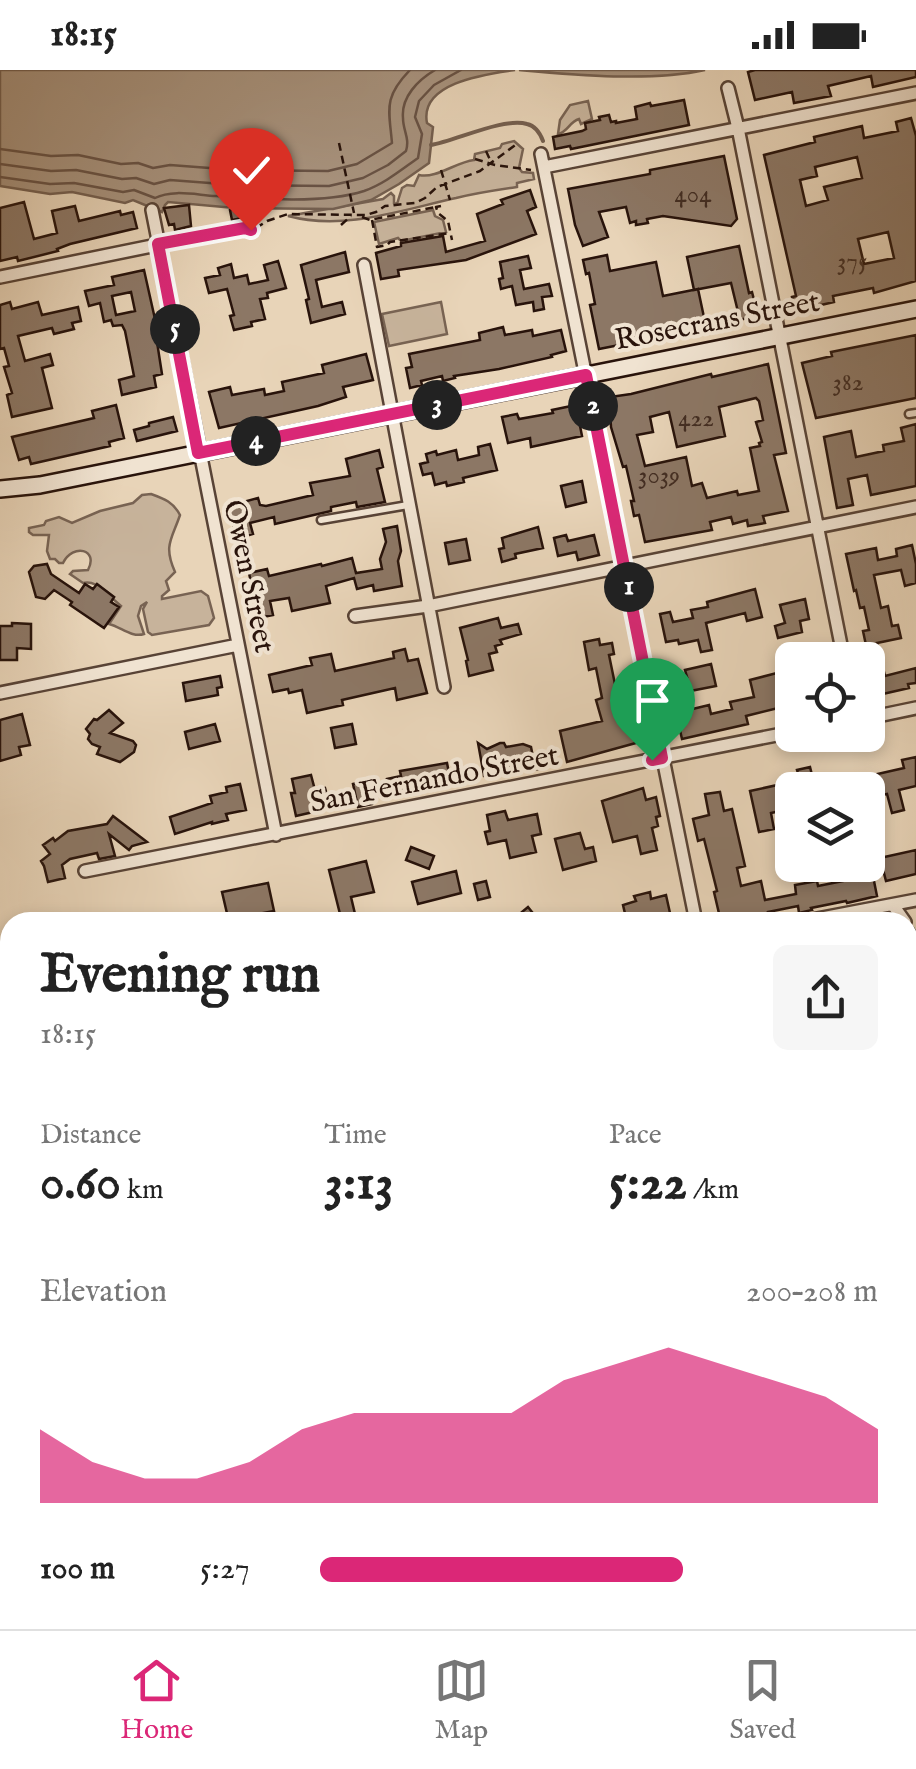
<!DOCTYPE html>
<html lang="en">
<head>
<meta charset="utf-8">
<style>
  :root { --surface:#fff; --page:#f6f6f6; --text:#222; --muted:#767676; --line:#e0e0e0; --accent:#db2777 }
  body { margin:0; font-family:"IM FELL English",serif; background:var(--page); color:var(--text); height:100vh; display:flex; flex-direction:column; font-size:38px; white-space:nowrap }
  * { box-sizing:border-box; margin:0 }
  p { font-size:32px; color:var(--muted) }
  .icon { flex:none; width:55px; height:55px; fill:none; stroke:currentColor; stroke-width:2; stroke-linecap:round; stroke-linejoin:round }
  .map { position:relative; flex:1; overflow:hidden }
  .side { position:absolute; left:0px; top:842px; width:918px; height:718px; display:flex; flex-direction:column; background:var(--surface); border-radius:30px 30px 0 0; box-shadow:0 5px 15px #0003 }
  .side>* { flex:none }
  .fabs { position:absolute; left:775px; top:572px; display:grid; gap:20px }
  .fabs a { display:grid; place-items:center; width:110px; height:110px; border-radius:15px; background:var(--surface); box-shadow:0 5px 15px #0003; font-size:50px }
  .pin { position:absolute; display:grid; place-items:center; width:85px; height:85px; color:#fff; margin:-102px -42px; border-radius:50% 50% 50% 0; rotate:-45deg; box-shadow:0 0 10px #0007 }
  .pin .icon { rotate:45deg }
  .km { position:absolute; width:50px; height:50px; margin:-25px; border-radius:50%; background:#222; color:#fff; font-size:28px; line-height:50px; text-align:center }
  .round { display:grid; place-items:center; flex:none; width:105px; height:105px; border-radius:15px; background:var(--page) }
  .overview { display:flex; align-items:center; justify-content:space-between; height:170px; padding:0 40px }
  h1 { font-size:55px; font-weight:800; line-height:75px }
  .stats { display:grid; grid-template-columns:repeat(3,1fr); gap:15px; height:170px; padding:10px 40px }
  .stats div { display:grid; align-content:center }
  .stats b { font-size:50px; font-weight:800 }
  .stats small { font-size:28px; font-weight:400 }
  .stats p { font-size:28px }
  .chart { height:280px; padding:20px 40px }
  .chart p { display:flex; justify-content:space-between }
  .chart svg { width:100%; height:180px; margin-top:10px; fill:var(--accent); opacity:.7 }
  ul { padding:0 40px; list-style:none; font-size:32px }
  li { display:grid; grid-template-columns:160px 120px 1fr; align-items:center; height:75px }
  li i { height:25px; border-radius:12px; background:var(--accent) }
  .status { display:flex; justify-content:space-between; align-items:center; height:70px; padding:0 50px; background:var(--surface); direction:ltr }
  .status svg { height:28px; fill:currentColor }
  .dock { display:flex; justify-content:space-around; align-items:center; height:140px; border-top:2px solid var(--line); background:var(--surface); font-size:28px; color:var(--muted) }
  .dock a { display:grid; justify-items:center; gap:5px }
  .dock .selected { color:var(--accent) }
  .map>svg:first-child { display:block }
  .green { fill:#c7b39b; stroke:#786353; stroke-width:2.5 }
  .water { fill:#a7927d; stroke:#745f4f; stroke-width:2.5 }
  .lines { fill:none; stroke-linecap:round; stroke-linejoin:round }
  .shore { stroke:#685244; stroke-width:2.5 }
  .stream { stroke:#745f4f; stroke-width:4 }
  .building { fill:#8c7765; stroke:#28130b; stroke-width:2.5; fill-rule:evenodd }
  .lane-casing { stroke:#584336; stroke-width:11 }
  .street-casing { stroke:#584336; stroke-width:16 }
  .secondary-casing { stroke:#28130b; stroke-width:20 }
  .path { stroke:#28130b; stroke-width:2.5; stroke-dasharray:8 5; stroke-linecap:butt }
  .lane { stroke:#f0e3d1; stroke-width:6 }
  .street { stroke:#f0e3d1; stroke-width:11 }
  .secondary { stroke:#f0e3d1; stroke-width:15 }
  .route-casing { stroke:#fff; stroke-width:20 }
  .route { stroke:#db2777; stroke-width:12 }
  .labels { text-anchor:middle; stroke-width:8; stroke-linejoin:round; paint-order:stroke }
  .number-label { font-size:25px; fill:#412c22 }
  .street-label { font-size:30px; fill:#28130b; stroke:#f0e3d1 }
</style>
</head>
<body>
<div class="status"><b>18:15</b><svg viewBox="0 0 49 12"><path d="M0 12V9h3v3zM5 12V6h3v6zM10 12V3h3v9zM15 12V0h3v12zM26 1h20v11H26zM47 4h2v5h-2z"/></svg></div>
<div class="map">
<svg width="916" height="1559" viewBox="0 0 916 1559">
  <rect width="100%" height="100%" fill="#e8d4b8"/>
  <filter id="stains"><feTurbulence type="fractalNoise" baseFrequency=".002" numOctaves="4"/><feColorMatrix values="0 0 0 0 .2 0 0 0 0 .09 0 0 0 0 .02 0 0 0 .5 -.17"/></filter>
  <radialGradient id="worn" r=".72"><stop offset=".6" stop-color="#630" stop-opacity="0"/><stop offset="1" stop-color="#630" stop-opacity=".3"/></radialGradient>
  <path class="green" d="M588 31 592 49 581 54 579 49C569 52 568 62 558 64L560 50 570 35Z
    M514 71 523 79 519 98 522 102 533 103 534 109 517 113V117C496 120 476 123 456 128 401 140 344 161 288 146L383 129 391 123 394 126V133L397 134 402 118 407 115 414 116 419 105C436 109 456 92 474 90L475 84 500 78 502 74Z
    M433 140 435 146 443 150 446 162 401 171 398 168 379 174 374 152Z
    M441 232 447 264 389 276 382 244Z
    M151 424C165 429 173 432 180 445 172 469 163 475 175 502L166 511 169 520 162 526V529L201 521 208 526 214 548 209 555 152 565 148 562 143 539 147 532 141 536 138 546 144 564C132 568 121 557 109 554L121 536 113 529 114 527C104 520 94 510 83 513L70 504 73 501 88 500C99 479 73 473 63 493H59L55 489H50L47 481 49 465H33L29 462V458L44 455 46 451 59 447 72 453 100 441 133 433 142 425Z"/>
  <path class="water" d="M0 0H515C488 4 419 12 427 53L433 57 429 93 399 114 371 130 333 139 235 138 168 132 165 135 162 142 133 130 125 133 72 122 50 124 0 116Z
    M519 0H705C651 12 575 5 519 0Z"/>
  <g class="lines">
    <path class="shore" d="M0 79 51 86 78 85 121 94 138 93 153 98 170 95 236 100 328 101 357 94 392 73C389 39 383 28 410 0
      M0 94 51 101 76 100 122 109 136 108 154 114 170 110 236 115 329 116 363 108 388 95 406 81C410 68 403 61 403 48 401 27 418 10 435 0
      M0 107 50 114 74 113 123 122 134 120 155 128C173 119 196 125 216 126 259 129 324 134 364 121 384 114 401 100 418 88L422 64 415 47 419 31 434 15 461 0"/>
    <path class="stream" d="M431 75C455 71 504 47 527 54 536 56 540 63 543 71"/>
  </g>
  <path class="building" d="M755 0H916V7L873 17 871 6 828 16 831 26 794 33 792 22 755 30 748 2Z
    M684 30 689 55 571 79 570 76 555 79 553 67 582 61 586 59 585 53 600 50 599 47 609 45 611 52 616 51V53L637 49 635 37 650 33 651 36Z
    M911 48 916 66V211L874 223 873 218 833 226 834 232 795 241 792 227 796 226 764 85 815 72 814 67 862 56 864 68 898 61 896 52ZM857 87 862 108 824 117 828 130 806 136 800 110 817 106 815 97ZM888 162 894 188 864 194 858 169Z
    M724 86 737 149 731 156 663 146 647 149 648 153 636 155V151L630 153 626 137 599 142 608 167 583 176 575 155 568 119 650 104V100Z
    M530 120 536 137 527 141 536 164 466 190 398 200 399 206 381 209 376 183 401 176V173L443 166 446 182 485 171 477 144 503 134 501 130Z
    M24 132 34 169 57 163 52 141 75 136 79 151 120 141 121 145 133 142 137 158 70 174 57 179 58 181 18 191 17 187 0 191V138Z
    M250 133 253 146 232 150 230 140Z
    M189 135 191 156 175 160 174 154 169 155 164 138Z
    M739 176 749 223 752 222 758 245 740 250 731 213 694 220 687 187Z
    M345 182 349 202 316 210 322 237 342 232 345 244 311 253 306 230 309 229 301 195Z
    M607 185 610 201 656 192 663 226 698 219 705 252 649 262 650 269 599 279 590 235 595 234 589 203 586 204 583 190Z
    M528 186 531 198 520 200 524 219 549 214 552 226 542 227 544 239 534 241 533 232 516 235 512 216 501 219 499 209 503 208 500 192Z
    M278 191 286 218 267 223 268 228 260 229 265 249 251 252 252 256 234 260 230 246 234 245 227 219 209 223 205 208 220 205 218 198 231 194 234 208 247 205 249 214 268 210 264 195Z
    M144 200 157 258 155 259 162 304 154 306 156 317 122 325 119 310 134 306 125 261 122 255 113 256 111 250 104 252 100 233 89 236 85 221 114 215 112 207ZM131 222 135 241 116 245 112 226Z
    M10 232 12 239 38 232 42 245 78 237 81 251 72 253 74 259 54 264 52 258 18 266 25 291 50 284 53 295 42 298 52 338 12 347 7 325 12 323 4 297 9 296 4 278 0 279V235Z
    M503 257 505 265 532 260 533 266 561 260 566 281 551 285 552 287 499 299 454 306 455 308 443 311 442 306 421 311 422 315 410 318 406 298 412 297 409 284 480 270 479 263Z
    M916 265V328L816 348 802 293 832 286 831 282Z
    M366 284 373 310 343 317 346 327 318 336 219 358 209 322 230 317 232 325 264 319 265 325 284 321 282 312 324 303 322 295Z
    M768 294 786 383 774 385 788 441 763 446 765 453 748 456 747 450 733 454 731 447 710 452 712 460 645 472 639 445 634 446 631 431H634L626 396 623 397 611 357 610 341 613 340 610 327 631 324 711 304 712 307ZM756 328 759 331 763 350 756 352 762 372 759 373 760 376 750 378 759 421 738 425 737 421 707 428 702 413 692 416 686 387 645 396 637 365 653 362 650 347 669 342 677 377 725 366 719 337Z
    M116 335 124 368 109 372 110 376 31 394 29 387 19 390 12 367 94 348 92 341Z
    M576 335 582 366 531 377 530 368 508 373 502 347 517 344 519 349 553 343 552 340Z
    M173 347 177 361 137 371 134 360 149 356V353Z
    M916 354V416L871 425 867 405 848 409 853 435 837 438 824 367 851 361 856 387 884 381 883 375 904 371 901 358Z
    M490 374 497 400 463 408 464 412 447 416 446 412 435 415 432 403 423 405 420 394 428 392 426 384 436 381 437 385 456 380 458 390 479 385 478 377Z
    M379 380 383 397 377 399 385 432 357 437 356 432 331 437V441L275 454 274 447 250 453 253 464 236 469 229 436 258 428 260 435 266 436 313 425 310 413 350 406 346 389Z
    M582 411 586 432 566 437 561 416Z
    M397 456 401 481 398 491 402 516 374 521 373 515 357 519 354 508 326 516 330 533 292 541 289 528 270 531 273 545 258 548 249 503 267 499 269 506 321 494 322 496 352 488 356 503 382 499 380 489 386 472 383 459Z
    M538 457 543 478 515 484 516 488 502 492 499 479 504 478 502 468Z
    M566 465 568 471 594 465 599 485 578 490 576 482 558 486 554 468Z
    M466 469 470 490 449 494 445 473Z
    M912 475 916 494V513L905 516 901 500 874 505 881 538 888 536 892 556 898 555 901 568 877 573 885 606 916 598V613L908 614 909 618 874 626 868 590H865L863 581 867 580 863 561 869 560 864 537 860 538 856 520 854 521 846 484 876 478 878 490 897 486 896 479Z
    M47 494 51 504 79 523 85 514 93 519 97 514 114 527 111 532 119 537 104 558 70 535 72 532 54 520 45 529 36 527 29 502 34 496Z
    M755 519 762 547 747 551 745 543 706 553 712 580 701 582 698 570 679 574 678 570 666 572 660 544 670 542 673 552 693 548 691 540 708 537 707 532Z
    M805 529 809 549 800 551 802 562 778 568 775 556 785 553 780 535Z
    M498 548 501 558 518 554 521 564 500 570 502 574 495 576 497 582 489 584 493 600 469 606 466 591 468 590 460 558Z
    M12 553 31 554V579L17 578V590H0V556H12Z
    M599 569 600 575 612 573 614 584 609 585 617 624H619L629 658 639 655 643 671 567 692 560 661 602 651 596 630 602 628 596 598 589 600 584 572Z
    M405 579 408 591 418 589 427 623 397 630 395 618 342 630 343 635 307 643 302 620 289 623 288 619 273 622 269 605 312 595 310 588 331 584 335 601 394 588 393 582Z
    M711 594 716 616 675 624 672 610 687 607 685 600Z
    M792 599V647L781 650 778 638 746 646 748 654 682 669 676 643 709 635 711 644 732 639 730 632 754 627 750 610Z
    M220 606 222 617 217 618 218 625 186 631 183 613Z
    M109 640 123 653 110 663 133 671 136 675 134 682 120 692 97 684 100 677 92 674 88 669 90 664 86 659 94 649 97 650Z
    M22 644 30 675 19 677 21 685 0 691V650Z
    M215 654 220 671 189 679 185 662Z
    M352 654 356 674 335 678 331 658Z
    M478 673 487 679 500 673H504L506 677 523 674 531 677 533 687H537L539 699 526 701 524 695 494 701V705L484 706Z
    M916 687V716L899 720 904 740 892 743 887 724 882 725 881 720H786L790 739 771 743 774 759 759 762 750 721 800 710 797 700 810 697 814 713 845 706V709L860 705V708L904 698 902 690Z
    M447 693 451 713 391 725 387 709 401 706 400 701Z
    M311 705 315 720 325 718 327 725 332 724 335 737 296 746 291 723H295L292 709Z
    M367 711 372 734 358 737 353 714Z
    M240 714 246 740 226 744 228 750 212 754V752L175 764 170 747 212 733 210 726 227 722 226 717Z
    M643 718 646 730 656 727 660 746 656 747 658 756 652 758 657 780 641 784 637 766 613 772 602 731Z
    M720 722 724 741 732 739 745 796 737 798 741 816 761 811 765 830 796 824 795 815 817 811 818 816 843 811 839 795H858L862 809 873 806 877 826 847 833 846 831 811 838 812 840 799 843 798 836 768 842 770 851 763 852H721L714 822 717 821 704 769 698 771 693 749 709 745 705 724Z
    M505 741 508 750 537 744 541 764 532 766 536 782 510 788 506 770 488 774 485 762 490 761 487 745Z
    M113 746 147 772 132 776 129 780 109 764 115 786 99 789 97 783 70 789 62 795 65 808 48 812 44 796 41 791 50 784 43 775 53 768 55 771 68 761 107 754Z
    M580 763 585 779 593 777 596 791 563 800 555 769Z
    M411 777 434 786 429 799 406 790Z
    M916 780V804L886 811 880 788Z
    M366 791 374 822 351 827 355 844 341 848 329 800Z
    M456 801 461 823 418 834 412 812Z
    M486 811 490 827 478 830 474 814Z
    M268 813 274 841 243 847 244 852H229L222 822Z
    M650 822 651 829 666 825 672 852H627L623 835 636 831 634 826Z
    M528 837 540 852H510Z
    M10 945V1002H6L0 979V947Z
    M10 1230V1267L1 1269 0 1232Z
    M10 1418V1458L0 1460V1420Z
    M10 1517V1541L0 1543V1520Z"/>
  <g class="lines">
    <defs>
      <path id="lane" d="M909 344 916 343
        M321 450 408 435"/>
      <path id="street" d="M728 18 738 58 844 590
        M541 84 696 852
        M544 97 916 23
        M152 140 276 765
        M364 195 444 617
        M0 207 245 157
        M355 546 428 536 916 437
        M0 623 238 575
        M868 648 916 638
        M85 801 792 662
        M893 835 905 852
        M801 852 916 830
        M908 862C915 884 916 892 908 914
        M0 1013 10 1011
        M0 1308 10 1306
        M0 1482 10 1480
        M908 1494 916 1493
        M148 1550 149 1559
        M716 1550 718 1559
        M590 1559 643 1550"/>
      <path id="secondary" d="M0 419 40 415 916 239"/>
    </defs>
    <use href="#lane" class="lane-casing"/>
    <use href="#street" class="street-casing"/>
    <use href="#secondary" class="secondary-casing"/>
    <path class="path" d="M339 73 354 143
      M486 81 491 92
      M475 89 495 95 531 100
      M441 100 450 130
      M441 136 436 137 438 143 448 151 452 170
      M362 147 370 150 436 137
      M372 150 377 177 387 175 390 172 450 163
      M341 155 351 146
      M256 158 267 151 288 144 366 145 376 142 385 136 415 133 425 128 437 117 480 101 518 73"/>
    <use href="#lane" class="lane"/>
    <use href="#street" class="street"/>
    <use href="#secondary" class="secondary"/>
  </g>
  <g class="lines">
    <defs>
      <path id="route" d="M251 160 245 158 158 174 198 383 586 305 662 688 652 690"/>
    </defs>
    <use href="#route" class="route-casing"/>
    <use href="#route" class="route"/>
  </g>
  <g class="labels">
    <g class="number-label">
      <text x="693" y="132">404</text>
      <text x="852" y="199">375</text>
      <text x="848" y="320">382</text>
      <text x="696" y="356">422</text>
      <text x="659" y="413">3039</text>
    </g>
    <g class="street-label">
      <text transform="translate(717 250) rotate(-11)" y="10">Rosecrans Street</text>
      <text transform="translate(250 506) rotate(78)" y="10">Owen Street</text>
      <text transform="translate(434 708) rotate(-11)" y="10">San Fernando Street</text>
    </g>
  </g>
  <rect width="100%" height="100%" filter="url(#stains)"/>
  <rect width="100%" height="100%" fill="url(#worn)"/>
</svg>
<div class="fabs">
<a><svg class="icon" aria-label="locate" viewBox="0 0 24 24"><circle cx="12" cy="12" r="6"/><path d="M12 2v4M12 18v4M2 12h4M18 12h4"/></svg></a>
<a><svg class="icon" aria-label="layers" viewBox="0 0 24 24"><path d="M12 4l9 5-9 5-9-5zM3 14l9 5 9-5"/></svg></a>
</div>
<div class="pin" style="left:652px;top:690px;background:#1e9e55"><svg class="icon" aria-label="arrive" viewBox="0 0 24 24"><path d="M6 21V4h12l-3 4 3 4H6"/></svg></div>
<div class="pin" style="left:251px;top:160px;background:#d93025"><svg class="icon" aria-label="check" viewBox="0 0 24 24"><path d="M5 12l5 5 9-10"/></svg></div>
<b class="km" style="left:629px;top:517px">1</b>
<b class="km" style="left:593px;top:336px">2</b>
<b class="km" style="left:437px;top:335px">3</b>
<b class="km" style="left:256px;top:371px">4</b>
<b class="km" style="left:175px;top:259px">5</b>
<section class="side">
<div class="overview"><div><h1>Evening run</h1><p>18:15</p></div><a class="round"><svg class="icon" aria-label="share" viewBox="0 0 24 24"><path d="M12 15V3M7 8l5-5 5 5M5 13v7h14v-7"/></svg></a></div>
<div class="stats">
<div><p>Distance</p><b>0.60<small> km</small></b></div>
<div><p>Time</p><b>3:13</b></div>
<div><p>Pace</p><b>5:22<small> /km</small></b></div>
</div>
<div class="chart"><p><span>Elevation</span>200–208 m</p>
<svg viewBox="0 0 160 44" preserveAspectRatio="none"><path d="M0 44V26L10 34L20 38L30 38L40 34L50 26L60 22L70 22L80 22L90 22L100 14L110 10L120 6L130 10L140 14L150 18L160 26V44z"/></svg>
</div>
<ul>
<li><b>100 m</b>5:27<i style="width:65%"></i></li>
</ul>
</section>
</div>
<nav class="dock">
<a class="selected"><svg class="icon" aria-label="home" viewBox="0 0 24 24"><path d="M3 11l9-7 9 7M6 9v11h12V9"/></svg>Home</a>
<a><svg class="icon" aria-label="map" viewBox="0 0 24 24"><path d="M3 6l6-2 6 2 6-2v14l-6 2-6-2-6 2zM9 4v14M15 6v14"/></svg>Map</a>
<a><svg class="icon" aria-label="saved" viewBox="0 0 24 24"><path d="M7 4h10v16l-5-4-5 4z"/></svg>Saved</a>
</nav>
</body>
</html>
